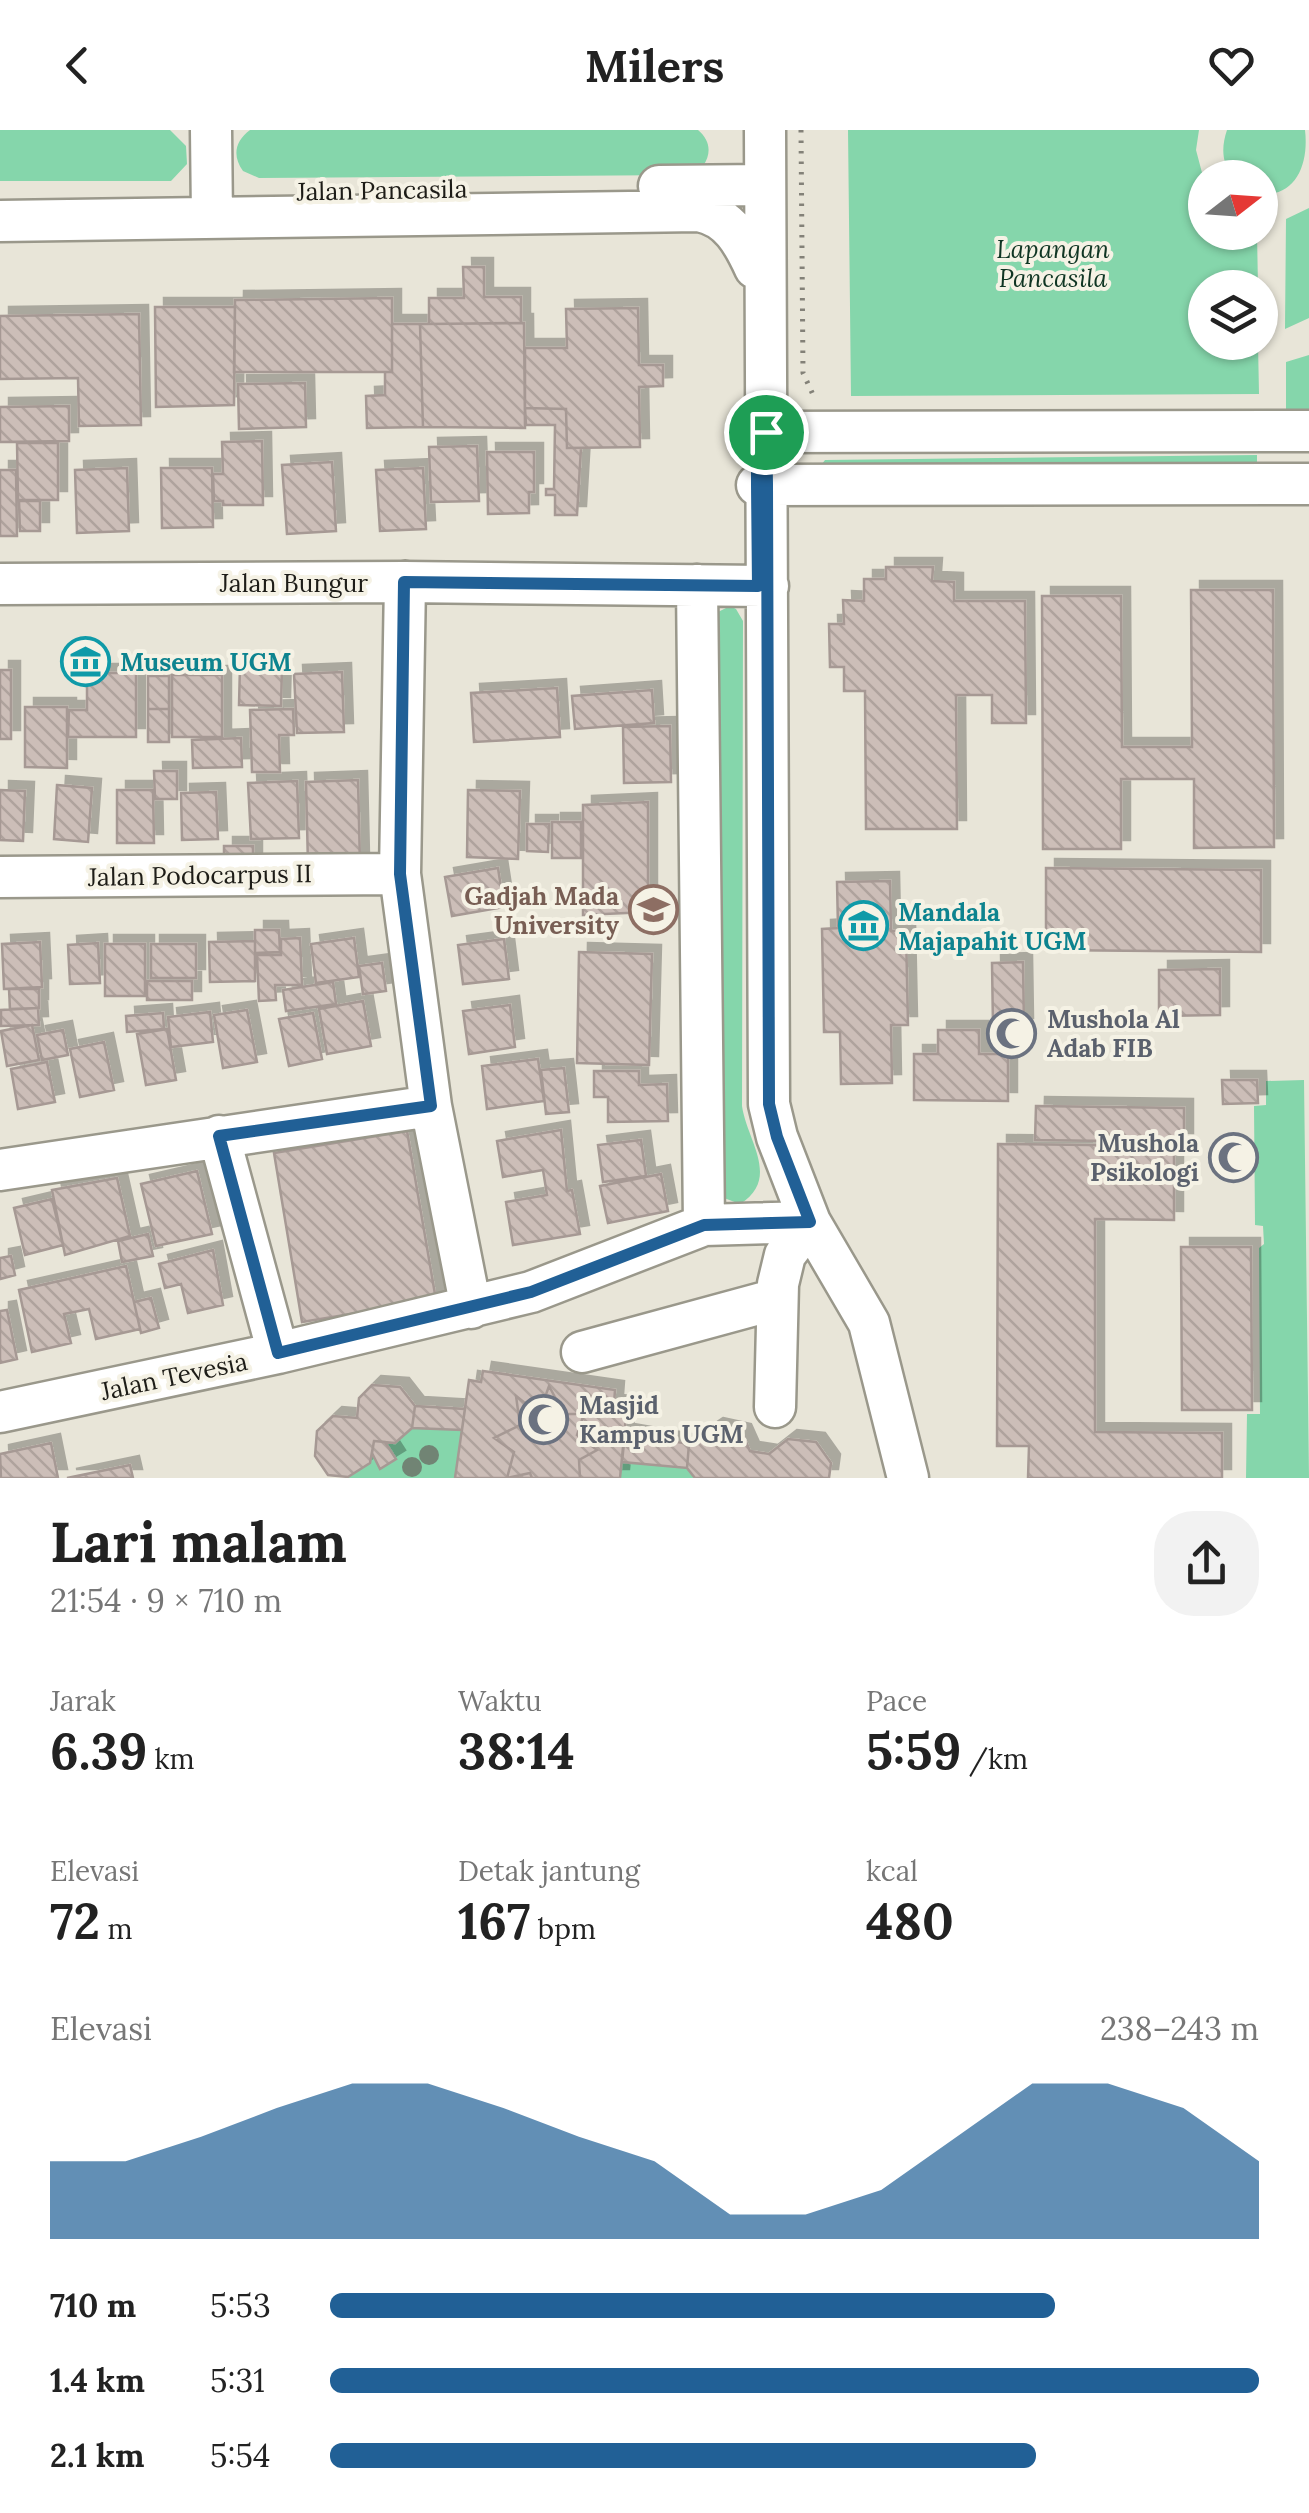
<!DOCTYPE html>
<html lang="id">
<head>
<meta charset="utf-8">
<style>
  :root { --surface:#fff; --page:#f2f2f2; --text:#222; --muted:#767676; --accent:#216096 }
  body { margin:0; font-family:Lora,serif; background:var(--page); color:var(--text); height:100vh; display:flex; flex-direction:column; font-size:38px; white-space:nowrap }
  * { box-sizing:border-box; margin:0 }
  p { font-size:32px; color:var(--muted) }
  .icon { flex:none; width:55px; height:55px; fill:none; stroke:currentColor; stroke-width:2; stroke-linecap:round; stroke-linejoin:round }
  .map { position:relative; height:1348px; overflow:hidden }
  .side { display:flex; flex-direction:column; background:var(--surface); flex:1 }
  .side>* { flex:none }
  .needle { width:65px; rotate:73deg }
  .fabs { position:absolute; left:1188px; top:30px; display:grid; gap:20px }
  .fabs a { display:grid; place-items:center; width:90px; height:90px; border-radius:50%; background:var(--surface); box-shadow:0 2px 8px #0004; font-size:50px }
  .pin { position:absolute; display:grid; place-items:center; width:85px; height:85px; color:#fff; margin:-42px; border:5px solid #fff; border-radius:50%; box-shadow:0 2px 10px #0007 }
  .round { display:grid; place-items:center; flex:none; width:105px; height:105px; border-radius:40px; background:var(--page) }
  .overview { display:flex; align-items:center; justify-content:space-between; height:170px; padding:0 50px }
  h1 { font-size:55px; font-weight:700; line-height:75px }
  .figures { display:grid; grid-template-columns:repeat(3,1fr); gap:15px; height:170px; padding:10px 50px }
  .figures div { display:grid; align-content:center }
  .figures b { font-size:50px; font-weight:700 }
  .figures small { font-size:28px; font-weight:400 }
  .figures p { font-size:28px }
  .chart { height:280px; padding:20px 50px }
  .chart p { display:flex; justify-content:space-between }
  .chart svg { width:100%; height:180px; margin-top:10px; fill:var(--accent); opacity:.7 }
  ul { padding:0 50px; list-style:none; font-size:32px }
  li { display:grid; grid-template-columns:160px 120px 1fr; align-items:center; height:75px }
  li i { height:25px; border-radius:12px; background:var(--accent) }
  header { display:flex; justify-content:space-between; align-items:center; height:130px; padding:0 50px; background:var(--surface); font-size:45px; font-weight:700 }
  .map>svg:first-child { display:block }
  .green { fill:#85d6ab }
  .building { fill:url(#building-back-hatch); stroke:#a69994; stroke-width:2.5; filter:url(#shadow) }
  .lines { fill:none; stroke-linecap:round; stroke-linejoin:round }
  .minor-casing { stroke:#9a988b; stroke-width:45 }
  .path { stroke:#838178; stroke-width:5; stroke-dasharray:2.5 8; stroke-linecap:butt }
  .minor { stroke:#fff; stroke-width:40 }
  .tree { fill:#718474 }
  .route-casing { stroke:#fff; stroke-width:20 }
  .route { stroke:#216096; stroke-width:12 }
  .labels { text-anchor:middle; stroke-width:8; stroke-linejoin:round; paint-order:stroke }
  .street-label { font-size:25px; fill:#1d1c17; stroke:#f5f2e5 }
  .park-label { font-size:25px; font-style:italic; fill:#0f3523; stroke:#f5f2e5 }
  .culture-label { font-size:25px; font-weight:bold; fill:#0d838f; stroke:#f5f2e5; text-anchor:start }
  .education-label { font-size:25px; font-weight:bold; fill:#785e54; stroke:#f5f2e5; text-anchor:end }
  .worship-label { font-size:25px; font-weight:bold; fill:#5b616d; stroke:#f5f2e5; text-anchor:start }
</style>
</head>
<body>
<header><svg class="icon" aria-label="back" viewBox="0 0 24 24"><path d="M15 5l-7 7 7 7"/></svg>Milers<svg class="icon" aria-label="heart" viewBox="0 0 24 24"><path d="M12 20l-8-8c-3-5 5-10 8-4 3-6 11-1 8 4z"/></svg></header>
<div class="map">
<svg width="1309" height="1348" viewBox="0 0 1309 1348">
  <defs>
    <pattern id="building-back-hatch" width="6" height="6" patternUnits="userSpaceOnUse" patternTransform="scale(2.5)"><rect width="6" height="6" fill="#ccbeb8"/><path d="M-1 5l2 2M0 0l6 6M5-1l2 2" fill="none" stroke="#afa39d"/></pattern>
    <filter id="shadow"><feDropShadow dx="9" dy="-9" stdDeviation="0" flood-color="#0004"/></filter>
  </defs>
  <rect width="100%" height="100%" fill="#e8e5d8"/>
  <path class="green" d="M0 0H170L186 16 187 34 171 51H0Z
    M250 0H698C710 10 712 23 703 36L687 45 259 48 243 41C232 26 235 11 250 0Z
    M848 0H1199L1196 20 1205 54V102L1257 103 1258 157 1205 158V212L1258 213 1259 264 851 266Z
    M1227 0H1305C1309 34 1296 67 1260 64V48L1232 47C1222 32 1221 18 1227 0Z
    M1309 78V188L1285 199 1286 89Z
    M1309 225V282L1286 286V232Z
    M1257 325V333L825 338 822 334 825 330Z
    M730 476 736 479 743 491 742 976C747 1011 781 1048 740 1074L724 1068 716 483Z
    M1304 950 1309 1348H1246L1247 1284H1260L1259 1118 1264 1114 1263 1096 1255 1095 1254 976 1266 975V951Z
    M412 1298 462 1300 455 1348H348L370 1333 374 1311 395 1313Z
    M622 1332 687 1338 695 1348H620Z"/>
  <path class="building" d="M463 137H484V167H521V193L429 194V168H464Z
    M392 168V242H234L235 170Z
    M155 177H235L234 275 156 277Z
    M638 178 639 235H663V256L639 257 640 317 567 318 566 279 525 278V218H567L566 179Z
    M139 184 141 295 79 296 78 248 0 249V186Z
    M524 193 525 298 423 297 420 194Z
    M392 194H420L423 297 367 298 366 266 385 265V242H392Z
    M305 253 306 297 239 299 238 254Z
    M69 276V311L0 312V277Z
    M525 278 566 279 567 318H581L577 385H555V365H546V359H554L555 295H526Z
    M262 311 263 375H223V371H214L213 344H223L222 312Z
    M17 313H58V370H18Z
    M477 316 479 371 431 372 429 317Z
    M487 322H534V362H529V383L488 384Z
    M332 332 336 401 287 404 282 335Z
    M127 338 129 401 77 403 75 340Z
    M161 338H212L213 397 162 398Z
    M423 338 426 399 380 401 376 340Z
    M0 340H16L17 406H0Z
    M19 371H40V401H20Z
    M886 437H933L932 451 954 452V471H1025L1026 593H992V565H956L957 699H866L865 561H844V537H830L829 494H844L843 470 864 471V449H886Z
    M1191 460H1273L1274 717 1194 718V649H1121V719H1043L1042 466H1121L1122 617H1192Z
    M240 536 282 537 281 576 239 575Z
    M0 540H11V609H0Z
    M342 542 344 602 297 603 294 544Z
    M87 543H136V607H68L69 580H87Z
    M172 545H222V607H172Z
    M148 546H169V579H148Z
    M557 558 560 607 474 612 471 563Z
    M652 560 654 593 575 599 572 566Z
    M25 577H67V638L25 637Z
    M148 579H169V612H148Z
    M293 579 294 605H279L280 642H252L250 580Z
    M670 596 671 652 624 653 623 597Z
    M241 608 242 637 193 638 192 610Z
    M154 641H177V669H155Z
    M358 650 360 734 308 735 306 652Z
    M297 651 299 708 251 709 248 653Z
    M57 655 92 658 88 712 54 709Z
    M0 660 25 661 23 711 0 710Z
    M117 660H153L154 713H117Z
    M468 660 520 661 518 729 467 727Z
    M216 662 218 709 182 710 181 663Z
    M648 672V782L583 785V675Z
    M552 692H581V728H552Z
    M527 694H549L548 722 527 721Z
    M224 716H253V739H224Z
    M498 738 504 777 452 786 445 747Z
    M1046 738 1261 740V822L1046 820Z
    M890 751 891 801H906L908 895H891L892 953 841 954 840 902H824L822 799 838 798 837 752Z
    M255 800H279L280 822 255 823Z
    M300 808 302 855H275L276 870 259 871 257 825H281V809Z
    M354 808 359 847 316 853 311 814Z
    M504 809 509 849 463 854 458 815Z
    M255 811V851L210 852 209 812Z
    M40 812 42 857 4 859 2 814Z
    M98 813 100 853 70 854 68 815Z
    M105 814H145V866H105Z
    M151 814H196V848H151Z
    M579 822 652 824 649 935 577 933Z
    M1023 832 1024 897H993L992 833Z
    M382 833 386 861 363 864 359 836Z
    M1220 839V885L1159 886V840Z
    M147 851H192V870H147Z
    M333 852 336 874 286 881 283 860Z
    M9 859H39V878L10 879Z
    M363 871 371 916 327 924 319 879Z
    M510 875 515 917 469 924 463 881Z
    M38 878 39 895 1 896V880Z
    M247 880 257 932 223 938 214 885Z
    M210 882 213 912 171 917 168 887Z
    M163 883 164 899 127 902 126 886Z
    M313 883 322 929 289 936 279 889Z
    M32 895 39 930 7 936 1 901Z
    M167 899 176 950 146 955 137 904Z
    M63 900 68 925 42 930 37 905Z
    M938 900H979V924H1008V971L914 970V924H938Z
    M104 912 114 960 80 967 70 919Z
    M538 929 544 971 487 979 482 936Z
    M47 932 55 972 18 979 11 939Z
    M564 938 569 982 546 984 541 940Z
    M594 941H639V955L667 954 668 991 608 992V967H594Z
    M1222 950H1257L1258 973 1223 974Z
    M1036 976 1184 978V1012L1035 1010Z
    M561 1000 567 1061 572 1060 580 1104 513 1115 506 1072 547 1065 543 1040 503 1047 497 1011Z
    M407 1001 436 1170 302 1192 274 1023Z
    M641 1010 646 1046 603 1052 598 1015Z
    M998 1014 1174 1016V1090L1095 1089V1302L1222 1303V1348H1028L1029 1316H997Z
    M197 1041 212 1104 156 1116 141 1054Z
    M661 1044 668 1081 608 1093 600 1056Z
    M117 1048 130 1106 65 1125 52 1060Z
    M52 1069 63 1115 25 1125 14 1078Z
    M148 1104 153 1126 122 1132 118 1111Z
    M1181 1117H1251L1252 1280H1182Z
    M213 1120 223 1175 188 1183 181 1154 165 1158 159 1134Z
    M11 1126 15 1145 0 1149V1128Z
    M126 1136 140 1199 96 1209 89 1179 64 1184 71 1213 32 1222 19 1160Z
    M151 1168 159 1198 141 1203 134 1172Z
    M7 1180 17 1229 0 1233V1181Z
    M483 1241 615 1260 614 1274 627 1276 620 1348H455L469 1250 481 1252Z
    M372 1255 400 1257 415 1276 412 1298 395 1313 374 1311 370 1333 348 1347 328 1345 315 1326 317 1301 333 1286 357 1288 359 1268Z
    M549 1256 564 1284H584L577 1305 597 1320 579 1330 580 1348H532L530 1343 507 1348 514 1322 494 1308 520 1295 516 1266 539 1284Z
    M415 1276 465 1279 462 1300 412 1298Z
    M714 1297 742 1303 750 1321 769 1324 788 1309 816 1312 831 1333 829 1348H695L687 1338 689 1314Z
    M625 1303 689 1314 687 1338 622 1332Z
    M374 1311 385 1312 396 1329 380 1339 372 1323Z
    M51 1313 58 1348H1L0 1324Z
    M130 1335 133 1348H67Z"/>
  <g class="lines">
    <defs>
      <path id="minor" d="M211 0 212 88
        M765 0 769 974 777 1007 810 1092 869 1193 908 1348
        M659 56 765 55
        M0 91 699 81C730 87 743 112 755 138
        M757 302 1309 301
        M757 355 1309 354
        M405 452 400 744 431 976 471 1178
        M0 454 405 452 768 456
        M697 455 704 1095
        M0 747 400 744
        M219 1006 278 1223
        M0 1040 431 976
        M582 1222 777 1169
        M775 1277 778 1154 785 1125 810 1092
        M0 1282 278 1223 531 1162 704 1095 810 1092"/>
    </defs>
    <use href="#minor" class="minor-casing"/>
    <path class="path" d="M801 0 803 243 815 269"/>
    <use href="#minor" class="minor"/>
  </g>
  <g class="tree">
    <circle cx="429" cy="1325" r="10"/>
    <circle cx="412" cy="1337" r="10"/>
  </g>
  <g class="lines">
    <defs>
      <path id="route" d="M766 302 767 354 757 355 758 456 404 452 400 744 431 976 219 1006 278 1223 531 1162 704 1095 810 1092 777 1007 769 974 767 354 757 355V302H766"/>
    </defs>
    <use href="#route" class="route-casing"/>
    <use href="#route" class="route"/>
  </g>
  <defs>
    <symbol id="museum-ring" viewBox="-11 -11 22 22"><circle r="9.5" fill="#f5f2e5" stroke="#0f9aa8" stroke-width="1.5"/><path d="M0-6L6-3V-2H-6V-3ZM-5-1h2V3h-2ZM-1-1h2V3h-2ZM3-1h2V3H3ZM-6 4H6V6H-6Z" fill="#0f9aa8"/></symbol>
    <symbol id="university-ring" viewBox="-11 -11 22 22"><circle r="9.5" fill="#f5f2e5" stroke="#8d6e63" stroke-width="1.5"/><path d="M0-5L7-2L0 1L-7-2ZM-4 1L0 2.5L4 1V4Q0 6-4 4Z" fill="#8d6e63"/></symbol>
    <symbol id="mosque-ring" viewBox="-11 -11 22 22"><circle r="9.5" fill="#f5f2e5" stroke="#6b7280" stroke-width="1.5"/><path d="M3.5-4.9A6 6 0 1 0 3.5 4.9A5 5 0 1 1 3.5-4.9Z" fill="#6b7280"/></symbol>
  </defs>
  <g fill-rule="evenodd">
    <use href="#museum-ring" x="58" y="504" width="55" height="55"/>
    <use href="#university-ring" x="626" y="752" width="55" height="55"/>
    <use href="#museum-ring" x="836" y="768" width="55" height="55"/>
    <use href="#mosque-ring" x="984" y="876" width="55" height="55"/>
    <use href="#mosque-ring" x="1206" y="1000" width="55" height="55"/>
    <use href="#mosque-ring" x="516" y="1262" width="55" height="55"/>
  </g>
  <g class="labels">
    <g class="street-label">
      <text transform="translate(382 60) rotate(-1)" y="9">Jalan Pancasila</text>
      <text x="294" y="462">Jalan Bungur</text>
      <text transform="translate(200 745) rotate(-1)" y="9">Jalan Podocarpus II</text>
      <text transform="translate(174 1246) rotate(-12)" y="9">Jalan Tevesia</text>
    </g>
    <g class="park-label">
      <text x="1053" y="128">Lapangan<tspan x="1053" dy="29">Pancasila</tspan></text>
    </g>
    <g class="culture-label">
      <text x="120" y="541">Museum UGM</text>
      <text x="898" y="791">Mandala<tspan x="898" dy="29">Majapahit UGM</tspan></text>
    </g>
    <g class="education-label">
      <text x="619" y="775">Gadjah Mada<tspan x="619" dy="29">University</tspan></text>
    </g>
    <g class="worship-label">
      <text x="1047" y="898">Mushola Al<tspan x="1047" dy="29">Adab FIB</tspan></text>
      <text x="1199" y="1022" text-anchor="end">Mushola<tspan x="1199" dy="29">Psikologi</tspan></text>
      <text x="579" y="1284">Masjid<tspan x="579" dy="29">Kampus UGM</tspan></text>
    </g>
  </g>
</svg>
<div class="fabs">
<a><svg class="needle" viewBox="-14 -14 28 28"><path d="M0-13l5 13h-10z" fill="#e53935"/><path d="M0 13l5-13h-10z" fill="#767676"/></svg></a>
<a><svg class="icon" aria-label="layers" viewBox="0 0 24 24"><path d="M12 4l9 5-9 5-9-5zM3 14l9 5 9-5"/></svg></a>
</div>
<div class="pin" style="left:766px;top:302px;background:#1e9e55"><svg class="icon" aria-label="arrive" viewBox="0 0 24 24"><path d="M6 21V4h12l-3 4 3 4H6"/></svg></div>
</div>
<section class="side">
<div class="overview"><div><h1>Lari malam</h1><p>21:54 · 9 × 710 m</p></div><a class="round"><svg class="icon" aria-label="share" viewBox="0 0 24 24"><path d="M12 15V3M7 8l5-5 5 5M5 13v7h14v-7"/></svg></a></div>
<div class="figures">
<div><p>Jarak</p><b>6.39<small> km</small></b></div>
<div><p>Waktu</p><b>38:14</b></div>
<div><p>Pace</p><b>5:59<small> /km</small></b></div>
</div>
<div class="figures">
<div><p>Elevasi</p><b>72<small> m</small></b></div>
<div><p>Detak jantung</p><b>167<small> bpm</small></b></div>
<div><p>kcal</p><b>480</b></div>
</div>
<div class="chart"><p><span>Elevasi</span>238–243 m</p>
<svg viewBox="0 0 160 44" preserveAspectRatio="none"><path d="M0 44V25L10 25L20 19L30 12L40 6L50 6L60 12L70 19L80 25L90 38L100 38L110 32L120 19L130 6L140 6L150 12L160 25V44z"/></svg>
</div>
<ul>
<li><b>710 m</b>5:53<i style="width:78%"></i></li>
<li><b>1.4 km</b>5:31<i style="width:100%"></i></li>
<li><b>2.1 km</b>5:54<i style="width:76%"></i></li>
</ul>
</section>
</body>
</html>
